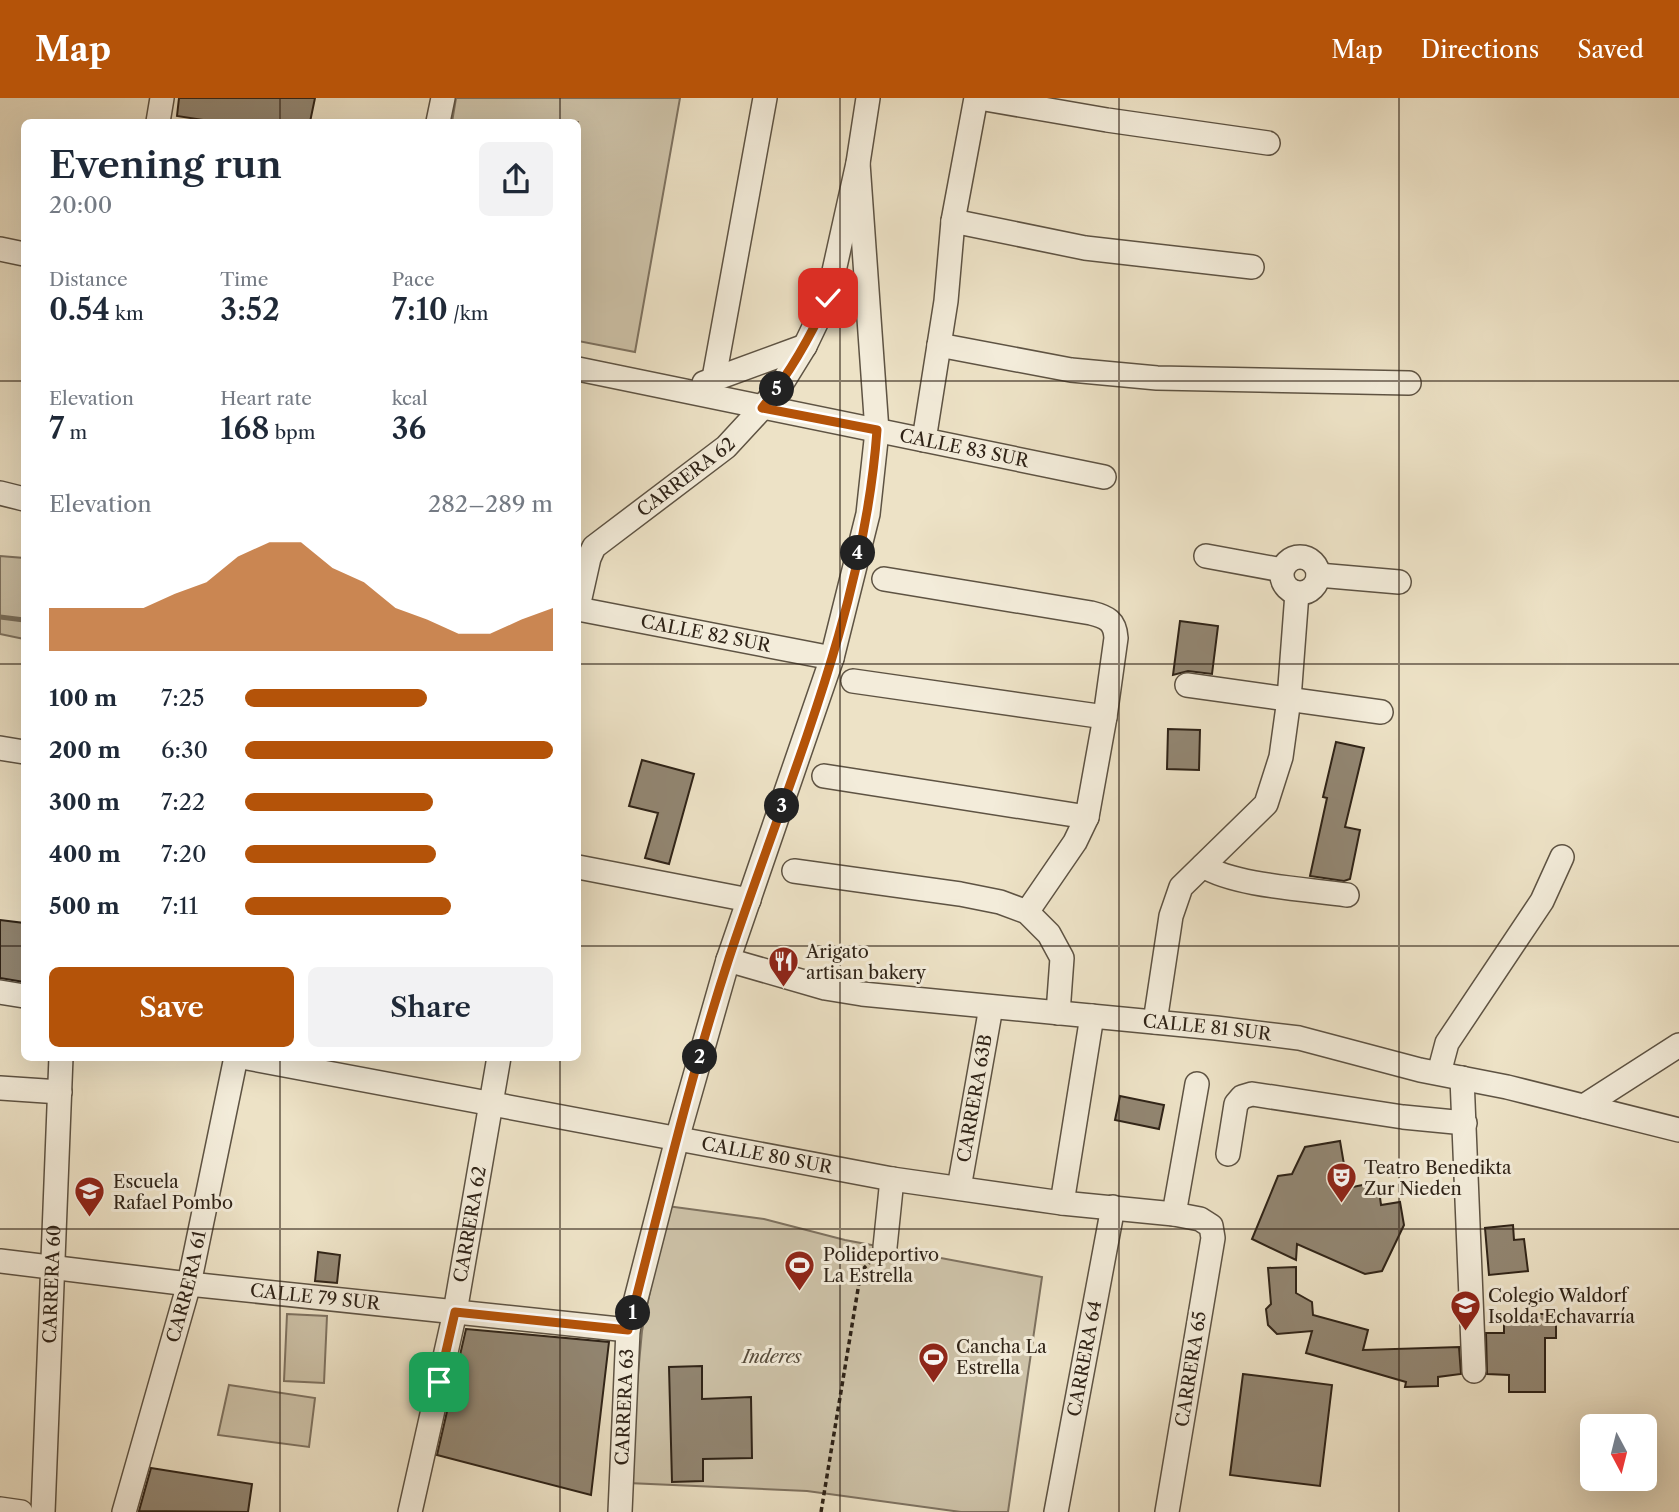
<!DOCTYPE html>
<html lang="en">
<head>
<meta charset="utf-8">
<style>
  :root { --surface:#fff; --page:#f2f2f3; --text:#1f2937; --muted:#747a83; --accent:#b45309 }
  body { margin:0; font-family:"Libre Caslon Text",serif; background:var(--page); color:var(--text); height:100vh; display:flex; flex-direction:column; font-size:26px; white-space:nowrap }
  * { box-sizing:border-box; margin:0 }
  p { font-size:23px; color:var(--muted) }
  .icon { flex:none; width:38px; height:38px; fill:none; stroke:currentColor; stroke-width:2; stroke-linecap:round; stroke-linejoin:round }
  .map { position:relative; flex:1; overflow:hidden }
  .side { position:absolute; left:21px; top:21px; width:560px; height:942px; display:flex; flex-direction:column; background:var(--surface); border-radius:10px; box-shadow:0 7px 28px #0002 }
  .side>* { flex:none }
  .needle { width:46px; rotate:173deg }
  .buttons { position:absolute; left:1580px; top:1316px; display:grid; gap:14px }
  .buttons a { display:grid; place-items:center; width:77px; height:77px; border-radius:10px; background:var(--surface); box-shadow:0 7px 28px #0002; font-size:35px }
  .pin { position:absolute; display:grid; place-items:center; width:60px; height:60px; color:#fff; margin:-30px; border-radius:14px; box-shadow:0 4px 10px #0006 }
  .km { position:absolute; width:35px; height:35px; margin:-18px; border-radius:50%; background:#222; color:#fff; font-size:19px; line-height:35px; text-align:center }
  .round { display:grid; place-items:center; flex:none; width:74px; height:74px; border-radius:10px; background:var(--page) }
  .overview { display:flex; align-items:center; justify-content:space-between; height:119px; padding:0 28px }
  h1 { font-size:38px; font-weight:600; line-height:52px }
  .figures { display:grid; grid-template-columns:repeat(3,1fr); gap:10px; height:119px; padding:7px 28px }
  .figures div { display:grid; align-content:center }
  .figures b { font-size:30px; font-weight:600 }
  .figures small { font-size:19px; font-weight:400 }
  .figures p { font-size:19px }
  .chart { height:196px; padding:14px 28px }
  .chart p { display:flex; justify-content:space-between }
  .chart svg { width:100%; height:126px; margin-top:7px; fill:var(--accent); opacity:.7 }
  .cta { display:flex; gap:14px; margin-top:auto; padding:14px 28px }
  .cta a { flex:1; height:80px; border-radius:10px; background:var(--accent); color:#fff; font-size:28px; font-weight:600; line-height:80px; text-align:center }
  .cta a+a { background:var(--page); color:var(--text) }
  ul { padding:0 28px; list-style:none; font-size:23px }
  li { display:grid; grid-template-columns:112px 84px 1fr; align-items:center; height:52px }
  li i { height:18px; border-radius:9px; background:var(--accent) }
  header { display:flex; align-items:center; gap:42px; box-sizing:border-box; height:98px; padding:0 35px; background:var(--accent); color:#fff }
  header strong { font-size:33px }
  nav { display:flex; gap:38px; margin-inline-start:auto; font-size:24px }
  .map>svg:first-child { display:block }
  .green { fill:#cdc2a8; stroke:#7e7260; stroke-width:2 }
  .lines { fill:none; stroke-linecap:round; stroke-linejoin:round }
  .stream { stroke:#7a6f5c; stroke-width:5 }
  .building { fill:#928672; stroke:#2f2317; stroke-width:2 }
  .minor-casing { stroke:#5e5343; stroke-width:26 }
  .path { stroke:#2f2317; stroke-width:3.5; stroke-dasharray:5 3.5; stroke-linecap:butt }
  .minor { stroke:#f3ecda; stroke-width:23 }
  .route-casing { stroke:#fff; stroke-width:14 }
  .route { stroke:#b45309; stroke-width:9 }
  .grid { fill:none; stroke:#2f2317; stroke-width:2; stroke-opacity:0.55 }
  .labels { text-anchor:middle; stroke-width:6; stroke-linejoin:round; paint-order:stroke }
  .street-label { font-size:18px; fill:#2f2317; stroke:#f3ecda }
  .poi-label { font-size:18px; fill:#2f2317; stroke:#f3ecda; text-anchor:start }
  .park-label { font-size:18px; font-style:italic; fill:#564b3b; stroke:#f3ecda }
</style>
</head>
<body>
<header>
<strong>Map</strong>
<nav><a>Map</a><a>Directions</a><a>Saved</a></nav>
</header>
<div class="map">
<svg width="1679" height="1414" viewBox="0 0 1679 1414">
  <rect width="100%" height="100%" fill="#ede2c6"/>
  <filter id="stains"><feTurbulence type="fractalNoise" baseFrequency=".00286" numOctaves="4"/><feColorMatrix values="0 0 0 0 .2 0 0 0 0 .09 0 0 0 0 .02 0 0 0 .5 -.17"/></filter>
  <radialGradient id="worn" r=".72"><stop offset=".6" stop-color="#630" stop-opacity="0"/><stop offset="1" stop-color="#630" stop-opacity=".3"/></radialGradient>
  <path class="green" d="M456 0H680L635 254 578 243V24H452Z
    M0 458 24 460V541L0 536Z
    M667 1108 764 1121 845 1142 1042 1179 1008 1414H961L807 1393 628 1385 642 1233Z
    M287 1216 327 1218 324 1285 284 1283Z
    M229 1287 315 1300 309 1349 218 1337Z"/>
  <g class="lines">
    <path class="stream" d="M0 519 24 522"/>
  </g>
  <path class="building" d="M179 0H315L310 24H216L177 18Z
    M1180 523 1218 528 1212 576 1188 573 1173 577Z
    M1168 631 1200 632 1199 672 1167 671Z
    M1336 644 1364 650 1345 729 1360 732 1350 781 1344 783 1310 778 1327 700 1323 699Z
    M642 662 694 676 669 766 645 760 658 715 629 708Z
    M0 822 24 825V884L0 880Z
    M1120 998 1164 1007 1159 1031 1115 1022Z
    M1340 1043 1348 1090 1367 1086 1379 1092 1381 1107 1400 1104 1404 1127 1382 1173 1365 1176 1297 1146 1296 1162 1252 1141 1278 1078 1292 1076 1305 1049Z
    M1513 1127 1514 1142 1524 1141 1528 1173 1489 1177 1485 1130Z
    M318 1154 340 1157 337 1185 315 1183Z
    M1296 1169V1195L1312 1204 1313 1217 1368 1232 1363 1252 1459 1249 1461 1276 1438 1279V1288L1405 1289 1406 1284 1306 1255 1312 1233 1277 1236 1268 1227 1266 1211 1271 1206 1268 1170Z
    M1504 1216H1556V1240H1545V1294H1509V1277L1487 1276 1486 1235H1504Z
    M466 1231 609 1244 591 1397 437 1357Z
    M702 1268V1301L751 1299 752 1360 703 1361V1383L672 1384 669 1269Z
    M1243 1276 1332 1287 1320 1388 1230 1377Z
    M151 1370 252 1386 248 1414 139 1413Z"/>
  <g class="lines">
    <defs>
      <g id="minor">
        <path d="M979 0 1107 22 1268 45"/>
        <path d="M158 24 162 0"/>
        <path d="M438 24 443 0"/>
        <path d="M953 123 1085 150 1252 169"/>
        <path d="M0 151 24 156"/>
        <path d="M939 247 1071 272 1157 280 1409 285"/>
        <path id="s1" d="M578 271 1104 379"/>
        <path d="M714 280 765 0"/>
        <path d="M704 285 805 248"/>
        <path d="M924 342 946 203 953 123 976 0"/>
        <path d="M0 395 24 401"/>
        <path d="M1206 458 1282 472"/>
        <circle cx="1300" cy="477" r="18"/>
        <path d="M1318 477 1399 484"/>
        <path d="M884 481 1091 515C1107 519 1115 523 1116 540L1105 619 1087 719 1075 744 1027 814"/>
        <path id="s2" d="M578 509 589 460 594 449 726 349 762 310 784 282 805 248 828 200 858 65 868 0"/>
        <path id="s3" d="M578 511 832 560"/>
        <path d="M853 583 1105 619"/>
        <path d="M1187 587 1381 614"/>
        <path d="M0 650 24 654"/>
        <path d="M824 678 1087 719"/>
        <path d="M1203 768C1236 788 1306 791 1347 797"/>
        <path d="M578 769 749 802"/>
        <path d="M794 773 960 796 1000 804 1027 814 1049 836 1062 860 1058 915"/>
        <path id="s4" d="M728 862 825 890 862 896 1216 930 1299 940 1420 972 1507 989 1679 1032"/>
        <path d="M0 894 24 898"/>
        <path d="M1155 924 1171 818 1181 789 1266 706 1281 659 1289 601 1297 495"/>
        <path id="s5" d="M242 959 892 1081 1062 1105 1174 1116 1200 1121 1211 1128 1213 1140 1167 1414"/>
        <path d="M1439 975 1447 945 1542 803 1562 759"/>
        <path d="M1462 980 1474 1273"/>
        <path d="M0 990 60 994"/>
        <path d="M1584 1008 1679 947"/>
        <path d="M1228 1056 1236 1006 1242 999 1252 996 1403 1019 1465 1025"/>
        <path id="s6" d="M959 1090 991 909"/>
        <path d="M1062 1105 1092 918"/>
        <path d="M1174 1116 1197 986"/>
        <path d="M885 1149 892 1081"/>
        <path id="s7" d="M0 1163 189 1186 628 1232"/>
        <path d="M0 1411 21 1414"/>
        <path id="s8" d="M43 1414 61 959"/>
        <path id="s9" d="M124 1414 189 1186 236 959"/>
        <path id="s10" d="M410 1414 455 1214 499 959"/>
        <path id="s11" d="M620 1414 628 1232 677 1041 728 862 832 560 868 416 877 333 858 65"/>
        <path id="s12" d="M1056 1414 1113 1109"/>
      </g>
    </defs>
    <use href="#minor" class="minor-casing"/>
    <path class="path" d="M821 1414 861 1173 872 1162"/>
    <use href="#minor" class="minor"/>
  </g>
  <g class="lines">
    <defs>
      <path id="route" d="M439 1284 455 1214 628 1232C660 1108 689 982 729 860 786 687 864 516 877 332L762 310C789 276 810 240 828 200"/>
    </defs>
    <use href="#route" class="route-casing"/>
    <use href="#route" class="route"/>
  </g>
  <path class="grid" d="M280 0V24M560 0V24M840 0V1414M1119 0V1414M1399 0V1414M0 283H24M578 283H1679M0 566H24M578 566H1679M0 848H24M578 848H1679M280 959V1414M560 959V1414M0 1131H1679"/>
  <defs>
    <symbol id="restaurant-pin" viewBox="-11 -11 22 30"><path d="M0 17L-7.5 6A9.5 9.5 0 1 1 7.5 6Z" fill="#8f2418" stroke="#f3ecda"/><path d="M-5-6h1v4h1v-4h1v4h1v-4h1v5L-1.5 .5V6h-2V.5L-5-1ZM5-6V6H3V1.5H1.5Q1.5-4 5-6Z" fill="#fff"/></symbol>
    <symbol id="theatre-pin" viewBox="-11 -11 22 30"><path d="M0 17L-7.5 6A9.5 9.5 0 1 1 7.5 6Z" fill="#8f2418" stroke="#f3ecda"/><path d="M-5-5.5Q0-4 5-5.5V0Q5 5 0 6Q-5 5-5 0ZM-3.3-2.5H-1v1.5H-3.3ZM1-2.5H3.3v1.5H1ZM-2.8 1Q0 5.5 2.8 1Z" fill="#fff"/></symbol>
    <symbol id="school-pin" viewBox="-11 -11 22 30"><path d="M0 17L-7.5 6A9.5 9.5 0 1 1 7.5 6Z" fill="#8f2418" stroke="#f3ecda"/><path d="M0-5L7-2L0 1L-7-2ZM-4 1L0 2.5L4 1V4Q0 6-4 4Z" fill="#fff"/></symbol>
    <symbol id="stadium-pin" viewBox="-11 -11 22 30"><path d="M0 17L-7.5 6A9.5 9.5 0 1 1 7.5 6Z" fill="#8f2418" stroke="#f3ecda"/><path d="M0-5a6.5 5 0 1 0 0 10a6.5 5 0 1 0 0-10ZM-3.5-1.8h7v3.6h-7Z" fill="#fff"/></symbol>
  </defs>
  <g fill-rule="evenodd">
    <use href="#restaurant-pin" x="766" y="846" width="35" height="47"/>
    <use href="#theatre-pin" x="1324" y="1062" width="35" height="47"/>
    <use href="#school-pin" x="72" y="1076" width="35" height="47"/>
    <use href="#stadium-pin" x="782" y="1150" width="35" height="47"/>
    <use href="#school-pin" x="1448" y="1190" width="35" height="47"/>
    <use href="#stadium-pin" x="916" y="1242" width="35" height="47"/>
  </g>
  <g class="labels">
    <g class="street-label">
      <text dy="6" stroke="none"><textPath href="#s1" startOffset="394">CALLE 83 SUR</textPath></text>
      <text dy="6" stroke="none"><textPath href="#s2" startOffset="178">CARRERA 62</textPath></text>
      <text dy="6" stroke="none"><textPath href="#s3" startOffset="130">CALLE 82 SUR</textPath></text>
      <text dy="6" stroke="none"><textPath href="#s4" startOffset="485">CALLE 81 SUR</textPath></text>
      <text dy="6" stroke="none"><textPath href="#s6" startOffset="91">CARRERA 63B</textPath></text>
      <text dy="6" stroke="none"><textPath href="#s5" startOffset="534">CALLE 80 SUR</textPath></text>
      <text dy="6" stroke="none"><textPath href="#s10" startOffset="294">CARRERA 62</textPath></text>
      <text dy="6" stroke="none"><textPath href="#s8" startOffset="228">CARRERA 60</textPath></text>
      <text dy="6" stroke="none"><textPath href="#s9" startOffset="234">CARRERA 61</textPath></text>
      <text dy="6" stroke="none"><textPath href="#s7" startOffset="317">CALLE 79 SUR</textPath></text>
      <text dy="6" stroke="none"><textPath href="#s12" startOffset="156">CARRERA 64</textPath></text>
      <text transform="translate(1191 1271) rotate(-81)" y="6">CARRERA 65</text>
      <text dy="6" stroke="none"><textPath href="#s11" startOffset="105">CARRERA 63</textPath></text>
    </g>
    <g class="poi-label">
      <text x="806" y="860">Arigato<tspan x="806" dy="21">artisan bakery</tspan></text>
      <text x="1364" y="1076">Teatro Benedikta<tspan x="1364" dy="21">Zur Nieden</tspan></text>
      <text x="113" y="1090">Escuela<tspan x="113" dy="21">Rafael Pombo</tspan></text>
      <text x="823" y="1163">Polideportivo<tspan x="823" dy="21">La Estrella</tspan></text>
      <text x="1488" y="1204">Colegio Waldorf<tspan x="1488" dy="21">Isolda Echavarría</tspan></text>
      <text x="956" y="1255">Cancha La<tspan x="956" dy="21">Estrella</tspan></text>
    </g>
    <g class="park-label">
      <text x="772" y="1265">Inderes</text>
    </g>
  </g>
  <rect width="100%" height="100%" filter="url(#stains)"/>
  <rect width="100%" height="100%" fill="url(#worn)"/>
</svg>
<div class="buttons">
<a><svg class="needle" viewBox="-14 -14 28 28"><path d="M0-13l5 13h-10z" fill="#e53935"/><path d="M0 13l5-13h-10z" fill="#747a83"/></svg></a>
</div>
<div class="pin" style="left:439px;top:1284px;background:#1e9e55"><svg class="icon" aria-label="arrive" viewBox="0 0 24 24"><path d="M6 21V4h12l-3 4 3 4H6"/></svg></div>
<div class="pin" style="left:828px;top:200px;background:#d93025"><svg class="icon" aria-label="check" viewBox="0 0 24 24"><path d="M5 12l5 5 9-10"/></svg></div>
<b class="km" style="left:633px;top:1215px">1</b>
<b class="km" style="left:700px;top:959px">2</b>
<b class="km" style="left:782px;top:708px">3</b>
<b class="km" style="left:858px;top:455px">4</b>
<b class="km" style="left:777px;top:291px">5</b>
<section class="side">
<div class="overview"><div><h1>Evening run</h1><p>20:00</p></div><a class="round"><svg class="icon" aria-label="share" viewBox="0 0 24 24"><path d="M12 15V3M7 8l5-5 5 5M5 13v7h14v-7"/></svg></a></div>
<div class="figures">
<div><p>Distance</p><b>0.54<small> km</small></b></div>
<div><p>Time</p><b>3:52</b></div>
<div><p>Pace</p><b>7:10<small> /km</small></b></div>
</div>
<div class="figures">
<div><p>Elevation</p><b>7<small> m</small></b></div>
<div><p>Heart rate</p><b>168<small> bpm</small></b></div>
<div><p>kcal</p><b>36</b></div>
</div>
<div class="chart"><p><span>Elevation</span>282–289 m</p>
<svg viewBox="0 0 160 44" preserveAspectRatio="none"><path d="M0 44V29L10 29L20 29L30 29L40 24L50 20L60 11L70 6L80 6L90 15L100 20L110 29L120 33L130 38L140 38L150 33L160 29V44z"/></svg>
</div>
<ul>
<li><b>100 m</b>7:25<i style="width:59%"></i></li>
<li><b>200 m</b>6:30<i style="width:100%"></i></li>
<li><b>300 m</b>7:22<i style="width:61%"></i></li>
<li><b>400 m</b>7:20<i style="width:62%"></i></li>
<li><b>500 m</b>7:11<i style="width:67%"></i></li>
</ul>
<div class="cta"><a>Save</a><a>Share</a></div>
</section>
</div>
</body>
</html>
